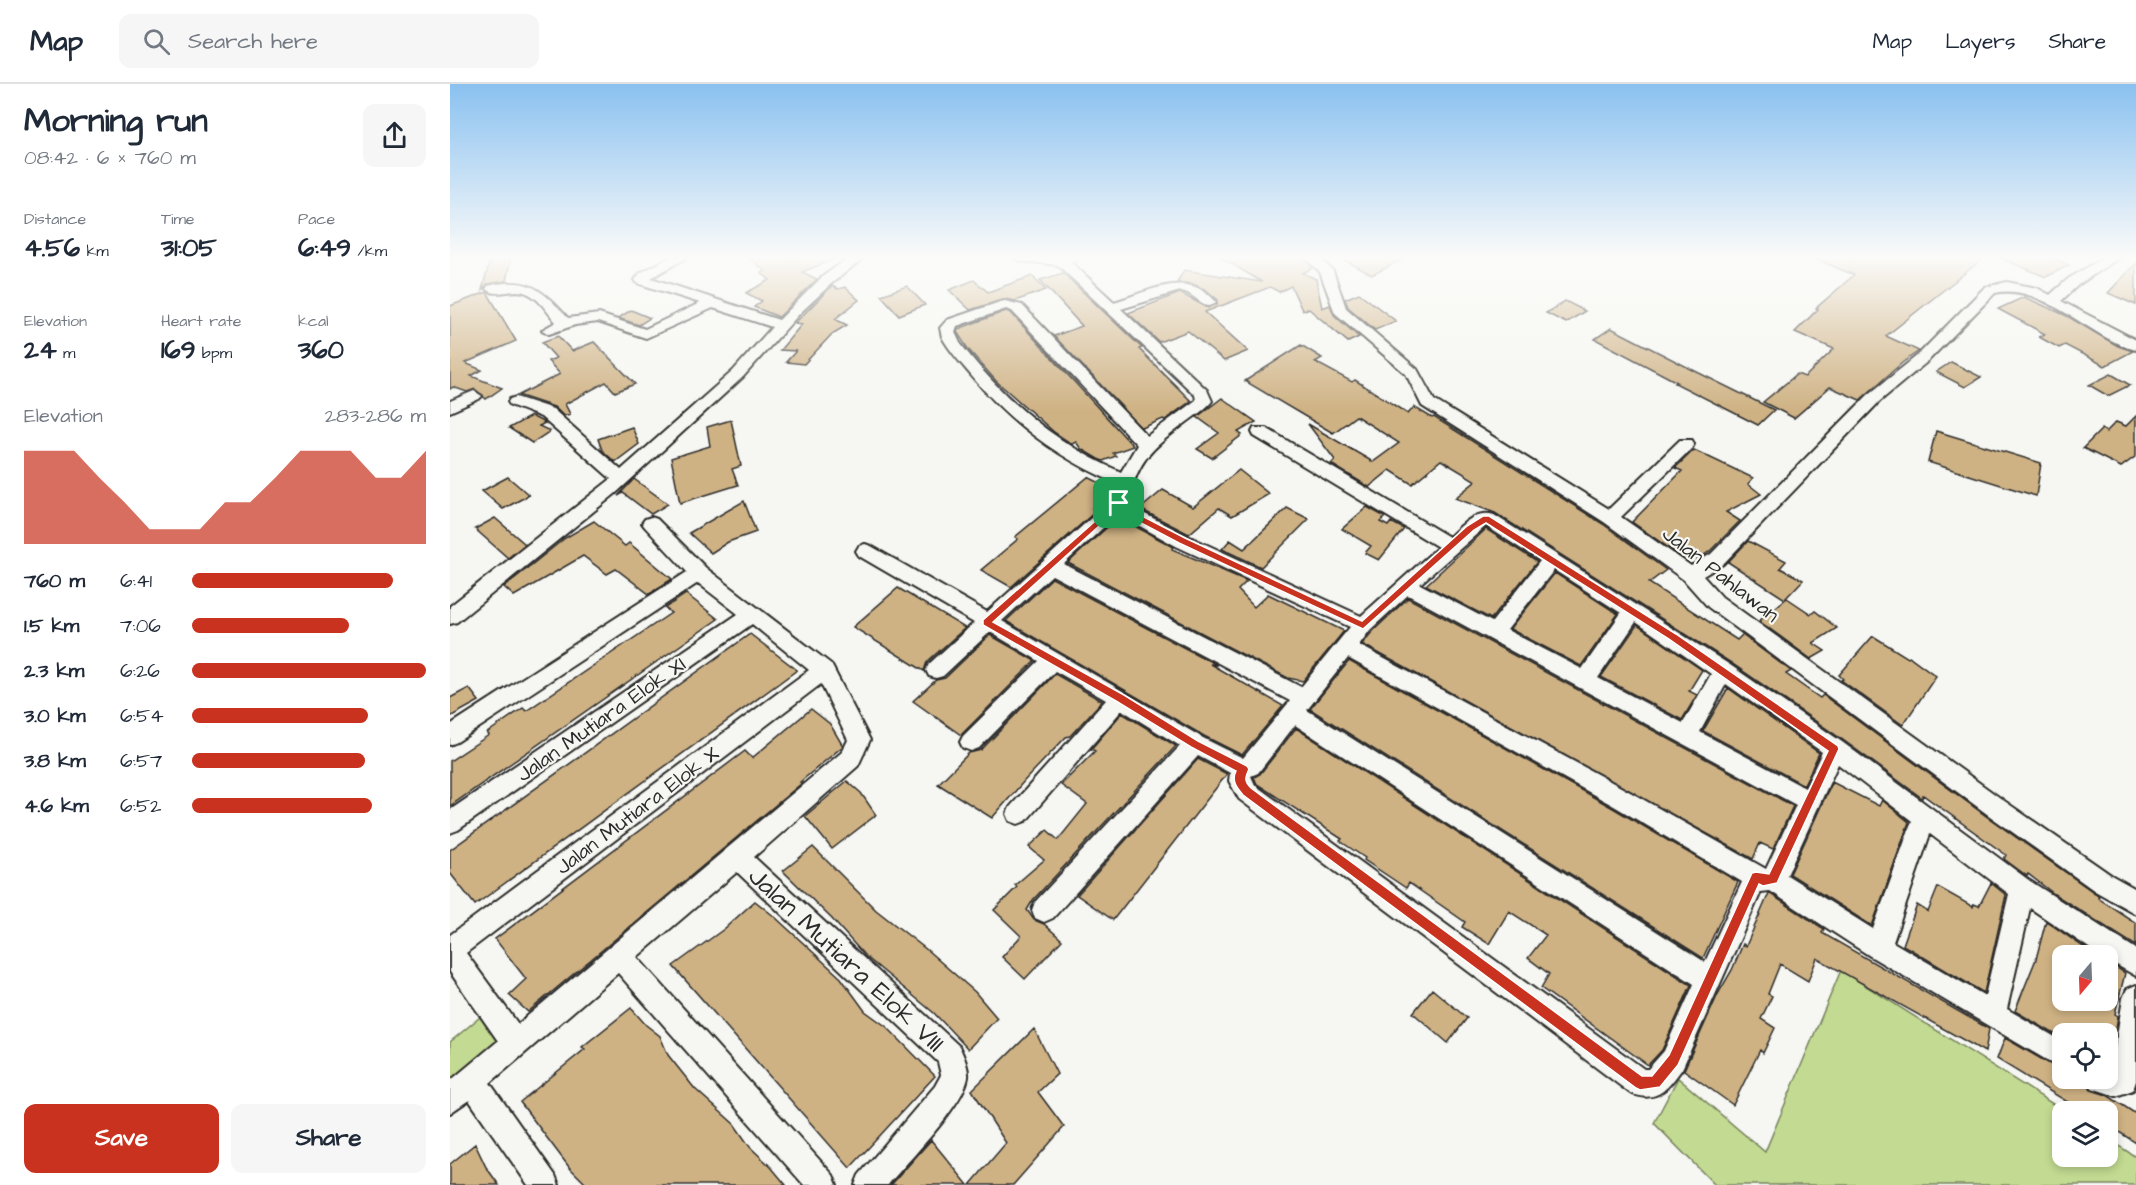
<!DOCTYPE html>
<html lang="en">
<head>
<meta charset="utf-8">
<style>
  :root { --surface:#fff; --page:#f6f6f7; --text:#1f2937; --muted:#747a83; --line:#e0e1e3; --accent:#c8321e }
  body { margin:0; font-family:"Architects Daughter",sans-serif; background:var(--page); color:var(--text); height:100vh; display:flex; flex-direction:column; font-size:22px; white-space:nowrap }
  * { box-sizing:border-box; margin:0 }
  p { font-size:20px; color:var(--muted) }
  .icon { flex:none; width:33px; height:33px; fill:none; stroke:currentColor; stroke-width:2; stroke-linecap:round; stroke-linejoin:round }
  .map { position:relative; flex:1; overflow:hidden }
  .details { display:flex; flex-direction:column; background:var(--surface); width:450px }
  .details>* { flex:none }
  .needle { width:39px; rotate:199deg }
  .fabs { position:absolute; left:1602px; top:861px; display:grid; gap:12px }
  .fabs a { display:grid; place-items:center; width:66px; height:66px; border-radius:12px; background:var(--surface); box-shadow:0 3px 9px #0003; font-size:30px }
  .pin { position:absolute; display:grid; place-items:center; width:51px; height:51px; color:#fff; margin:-26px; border-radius:12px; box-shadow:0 3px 9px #0006 }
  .round { display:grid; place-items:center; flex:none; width:63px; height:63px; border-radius:12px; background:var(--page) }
  .summary { display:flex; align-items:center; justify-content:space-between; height:102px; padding:0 24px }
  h1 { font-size:33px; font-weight:700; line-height:45px }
  .metrics { display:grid; grid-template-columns:repeat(3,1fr); gap:9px; height:102px; padding:6px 24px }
  .metrics div { display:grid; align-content:center }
  .metrics b { font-size:26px; font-weight:700 }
  .metrics small { font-size:16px; font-weight:400 }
  .metrics p { font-size:16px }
  .chart { height:168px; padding:12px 24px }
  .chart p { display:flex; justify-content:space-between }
  .chart svg { width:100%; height:108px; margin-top:6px; fill:var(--accent); opacity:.7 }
  .button { display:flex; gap:12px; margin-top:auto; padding:12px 24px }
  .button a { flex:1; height:69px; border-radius:12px; background:var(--accent); color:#fff; font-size:24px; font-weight:700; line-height:69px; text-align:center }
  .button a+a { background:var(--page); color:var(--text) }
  ul { padding:0 24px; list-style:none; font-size:20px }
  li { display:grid; grid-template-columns:96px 72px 1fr; align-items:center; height:45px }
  li i { height:15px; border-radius:8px; background:var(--accent) }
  header { display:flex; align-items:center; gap:36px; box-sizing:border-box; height:84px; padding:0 30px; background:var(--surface); border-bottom:2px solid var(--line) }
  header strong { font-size:28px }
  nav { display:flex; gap:33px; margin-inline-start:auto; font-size:21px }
  .search { width:420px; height:54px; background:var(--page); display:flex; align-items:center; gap:15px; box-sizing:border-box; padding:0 21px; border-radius:12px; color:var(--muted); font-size:22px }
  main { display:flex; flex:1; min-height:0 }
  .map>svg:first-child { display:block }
  .green { fill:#c2da91; stroke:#76825e; stroke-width:1.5 }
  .building { fill:#cfb284; stroke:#2b2b2b; stroke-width:1.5 }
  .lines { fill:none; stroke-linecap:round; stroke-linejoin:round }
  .minor-casing { stroke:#2b2b2b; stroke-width:4 }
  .minor { fill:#f6f6f2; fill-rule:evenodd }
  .route { fill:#c8321e; stroke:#fff; stroke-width:1.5; fill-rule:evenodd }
  .labels { text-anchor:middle; stroke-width:4.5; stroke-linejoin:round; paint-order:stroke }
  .street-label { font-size:21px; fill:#2b2b2b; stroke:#f6f6f2 }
  .near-street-label { font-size:26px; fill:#2b2b2b; stroke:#f6f6f2 }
</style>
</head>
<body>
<header>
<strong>Map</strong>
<div class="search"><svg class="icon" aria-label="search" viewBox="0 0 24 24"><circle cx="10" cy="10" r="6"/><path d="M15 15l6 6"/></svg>Search here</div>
<nav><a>Map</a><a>Layers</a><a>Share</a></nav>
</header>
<main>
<section class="details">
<div class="summary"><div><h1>Morning run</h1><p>08:42 · 6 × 760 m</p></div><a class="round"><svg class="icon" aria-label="share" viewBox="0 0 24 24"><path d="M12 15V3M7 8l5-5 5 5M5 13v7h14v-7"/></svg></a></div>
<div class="metrics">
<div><p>Distance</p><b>4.56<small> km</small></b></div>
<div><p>Time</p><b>31:05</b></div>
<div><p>Pace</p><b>6:49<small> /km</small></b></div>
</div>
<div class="metrics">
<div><p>Elevation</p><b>24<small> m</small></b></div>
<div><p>Heart rate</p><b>169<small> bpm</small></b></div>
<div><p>kcal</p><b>360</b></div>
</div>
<div class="chart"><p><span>Elevation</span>283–286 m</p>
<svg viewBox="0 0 160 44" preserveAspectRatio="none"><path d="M0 44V6L10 6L20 6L30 17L40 27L50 38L60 38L70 38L80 27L90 27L100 17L110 6L120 6L130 6L140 17L150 17L160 6V44z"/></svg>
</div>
<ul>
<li><b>760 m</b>6:41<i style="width:86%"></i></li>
<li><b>1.5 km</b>7:06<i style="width:67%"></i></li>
<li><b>2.3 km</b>6:26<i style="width:100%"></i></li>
<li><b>3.0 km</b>6:54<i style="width:75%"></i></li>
<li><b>3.8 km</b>6:57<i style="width:74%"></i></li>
<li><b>4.6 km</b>6:52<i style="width:77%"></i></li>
</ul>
<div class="button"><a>Save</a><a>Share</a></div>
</section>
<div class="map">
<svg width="1686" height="1101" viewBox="0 0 1686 1101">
  <rect width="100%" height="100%" fill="#f6f6f2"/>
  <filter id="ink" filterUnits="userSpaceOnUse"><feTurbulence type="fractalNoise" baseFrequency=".0167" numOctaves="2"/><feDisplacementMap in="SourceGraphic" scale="12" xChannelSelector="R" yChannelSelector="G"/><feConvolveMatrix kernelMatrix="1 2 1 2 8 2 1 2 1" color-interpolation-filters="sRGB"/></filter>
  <g filter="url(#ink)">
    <path class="green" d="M1391 886 1614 1027 1612 1028V1072H1658V1055L1686 1073V1101H1265L1204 1039 1228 994 1315 1068Z
      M30 933 49 957 0 999V958Z"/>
    <path class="building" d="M61 173 56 197 38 200 32 206 40 176Z
      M298 173H387V174L352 188 367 195 329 233 304 223 312 217 296 209 320 196 311 189 315 187Z
      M770 173H853L863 184 853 189 866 195 872 224 880 221 884 231 909 253 898 258 859 225 852 226 841 202 829 208 820 203 755 228 798 267 774 277 738 247 709 258 678 229 730 209 758 224 767 220 768 216 756 206 743 200 727 198 734 186 812 198Z
      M889 173H957L922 191Z
      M1361 173H1535L1436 252 1469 267 1466 269 1452 279 1410 316 1380 303 1344 334 1313 318 1347 290 1355 293 1384 265 1345 248 1368 225 1366 224 1404 191Z
      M1548 173H1601L1619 181 1596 193Z
      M1686 179V221L1658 209Z
      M613 189 692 264 689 265 741 317 715 336 713 335 692 344 604 252 632 242 590 196Z
      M582 192 596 206 565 217 555 215 520 226 499 206 524 196 538 208Z
      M382 202 388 205 395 203 409 216 385 235 397 241 382 250 354 280 336 278 346 267 330 266 352 240 345 239Z
      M457 202 475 221 449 231 431 211Z
      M37 208 66 257 15 279 32 286 21 292 52 304 36 315 25 305 17 308 3 303 0 305V222Z
      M909 209 930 225 946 237 925 246 898 223 895 215Z
      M1574 213 1617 232 1668 262 1683 267 1655 282 1615 261 1609 264 1589 253 1595 250 1548 225Z
      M1115 217 1135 227 1116 239 1096 229Z
      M181 226 200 234 189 241 168 234Z
      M556 227 561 229 683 362 663 369 666 372 653 377 648 375 631 365 626 358 622 360 604 348 546 297 518 265 507 248 508 245Z
      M1161 244 1241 285 1324 326 1308 341 1225 299 1227 298 1145 255Z
      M108 252 122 267 144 258 185 300 165 308 156 298 115 320 120 330 114 332 104 323 71 312 69 311 110 290 98 277 106 274 92 258Z
      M851 261 872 274 865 278 902 298 905 296 958 330 964 323 982 334 984 333 1153 440 1216 486 1199 499 1287 556 1292 551 1341 587 1336 590 1370 614 1373 611 1536 732 1649 812 1648 814 1686 839V862L1604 810 1578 790 1577 792 1554 775 1556 771 1473 711 1472 714 1393 656 1281 579 1045 429 1005 414 1026 397 991 376 962 400 940 386 919 403 881 380 885 376 858 340 923 378 949 359 906 332 883 349 795 297Z
      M1501 278 1531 293 1515 303 1486 288Z
      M1661 290 1680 301 1658 312 1639 301Z
      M772 314 806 338 788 348 792 351 762 374 747 365 769 349 747 333Z
      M81 332 95 339 89 342 100 347 82 359 59 344Z
      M1686 332V372L1671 383 1633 364 1652 345 1656 348 1666 338 1676 342Z
      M281 336 291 382 282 385 288 401 230 419 221 374 260 362 257 343Z
      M182 343 189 360 165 378 152 366 148 355Z
      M1486 347 1591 379 1586 412 1478 378Z
      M1244 366 1303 394 1298 400 1311 410 1276 428 1290 437 1260 467 1248 475 1239 470 1233 474 1182 438 1232 387 1225 384Z
      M789 386 819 410 782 432 769 424 739 450 690 425 713 406 743 423Z
      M58 393 79 411 53 425 32 407Z
      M638 393 662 405 661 407 642 424 647 426 561 503 531 486 568 455 565 453Z
      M184 395 218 420 201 430 173 409 168 412Z
      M294 417 306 448 278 458 261 469 239 449Z
      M917 423 935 433 930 438 938 442 941 438 954 445 929 476 915 469 921 462 892 445Z
      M837 424 859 435 811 483 772 465 780 456 794 465Z
      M45 434 75 460 58 474 25 445Z
      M665 436 672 439 675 437 724 463 722 465 797 497 788 506 804 523 818 510 894 547 853 597 838 594 618 479Z
      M144 437 175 462 179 459 222 495 199 510 166 485 157 490 133 472 64 512 54 503 115 454Z
      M1036 445 1087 478 1041 535 976 501Z
      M1298 457 1336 477 1330 484 1353 496 1335 515 1278 478Z
      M1105 489 1168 530 1131 582 1060 545Z
      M602 494 767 581 760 580 833 622 792 671 754 652 556 537Z
      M448 504 515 544 477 578 474 587 403 543Z
      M236 510 268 535 0 722V677L39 651 37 649 73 624 76 627 221 529 215 524Z
      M958 514 1343 722 1323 765 1310 759 1303 775 912 560 922 548Z
      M1337 514 1361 530 1365 527 1387 544 1363 559 1375 567 1361 575 1309 537Z
      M1187 541 1252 586 1239 607 1247 611 1232 636 1151 593Z
      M300 550 347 586 25 821 0 789V766Z
      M540 551 585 577 511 651 463 617 486 596 495 594Z
      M1423 552 1458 574 1460 573 1486 592 1453 641 1391 596 1393 595 1389 591Z
      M899 577 1163 724 1288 798 1253 874 860 625Z
      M605 590 652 617 620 652 616 653 575 696 542 734 488 700 519 669 531 666Z
      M19 604 29 617 0 633V614Z
      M1278 604 1369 669 1354 701 1253 647Z
      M361 625 380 640 393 662 350 698 352 699 78 928 59 911 76 895 45 855 295 667 302 674Z
      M672 629 726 662 583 816 577 826 584 836 594 840 612 856 575 895 552 873 571 852 544 826 567 803 565 801 594 776 579 763 597 746 608 756 637 720 611 701 645 667 641 665Z
      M846 644 1241 901 1212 966 1198 981 1091 904 1099 890 1078 874 1096 851 1059 827 1039 860 1012 843 1015 838 959 799 956 804 914 776 915 774 890 757 892 755 807 700 804 693 810 690Z
      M748 675 777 690 663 836 627 811Z
      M397 697 411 709 426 731 382 765 355 732Z
      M1382 698 1429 722 1432 716 1459 738 1422 842 1340 790Z
      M363 763 426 826 477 866 525 908 547 934 518 965 484 929 415 872 382 835 333 787Z
      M1541 799 1556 811 1534 909 1453 861 1467 821 1478 828 1488 803 1523 823 1524 820 1529 822Z
      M1319 809 1374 845 1372 849 1539 945 1535 968 1367 874 1358 897 1330 880 1318 910 1322 912 1311 935 1325 944 1313 969 1310 966 1283 1021 1234 986 1268 910 1282 886 1293 860 1296 862Z
      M305 817 325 833 391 894 415 927 437 943 485 992 400 1084 223 882 274 845Z
      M1596 837 1646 872H1612V916H1658V878L1675 889 1665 930 1668 932 1665 950H1609L1608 952 1565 927 1586 875Z
      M982 905 1017 934 998 959 963 929Z
      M181 924 196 941 210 952 218 971 245 1005 284 1040 300 1063 321 1083 336 1101H137L119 1083 70 1018 135 965 132 963Z
      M584 945 607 990 588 1008 614 1043 563 1101H520L556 1059 522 1006Z
      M1555 954 1612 987V994H1637L1641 1006 1657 1011 1686 1030V1059L1658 1041V1028H1634L1547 975Z
      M481 1056 518 1101H441L472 1066Z
      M25 1060 36 1083 49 1101H0V1080Z"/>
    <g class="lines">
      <defs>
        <path id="minor" d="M221 173H238L201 194 329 236 372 193 400 173H415L382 199 350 229 293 293 165 410 7 538 0 540V522L161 395 91 333 60 321 58 318 60 315 66 313 103 325 171 386 283 287 322 243 263 224 196 254 148 238 125 241 99 250 92 246 106 238C97 228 88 212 74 208 62 204 45 214 36 205L38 202C79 192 92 206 118 234L149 230 195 245 250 219 187 199 185 196 190 189Z
          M563 173H629L621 178 664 218C698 208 738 184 766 218L759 222C748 219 742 208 730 207L671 225 757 306 762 317C756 325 745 332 737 338 702 365 689 373 678 418L683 424 738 452 911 532 988 463 804 352 802 348 804 344H816L999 453C1012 441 1026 425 1044 431L1280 581 1392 658 1580 797 1686 865V892L1658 876V872H1651L1580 824 1557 925 1612 957V985L1420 872 1320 807 1311 808 1232 985C1217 1005 1207 1020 1180 1009L789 715 779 697 780 689 748 672 603 834 594 838 585 834 582 826 585 818 730 662 672 626 576 737 568 740 560 737 557 730 560 723 656 616 605 587 529 664 521 667 513 664 510 658 513 652 589 577 540 548 493 592 486 594 479 592 476 586 479 580 524 539 409 472 406 467 409 462 415 460 421 462 537 528 661 416 666 399C608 374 560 339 520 290 510 278 499 266 492 253L490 244 497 236 550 218 555 217 572 221 697 352 746 316 745 311 608 181 570 177ZM556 225 562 227 687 361 671 388C605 360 553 315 510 259L505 248 507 242ZM668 430 726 462 900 543 851 603 614 480ZM1036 442 1090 477 1042 538 970 500ZM1104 486 1171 529 1132 585 1057 546ZM602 491 840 617 793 674 753 654 552 537ZM958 511 1346 721 1316 785 1180 708 909 561 920 546ZM1186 538 1261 590 1233 639 1148 594ZM898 574 1164 722 1292 798 1255 878 857 626ZM1276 600 1372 668 1355 704 1250 648ZM845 641 1244 900 1214 967 1198 985H1194L805 701 801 692 808 689ZM1388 680 1462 737 1423 845 1337 791ZM1480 750 1559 810 1535 912 1443 858Z
          M855 173H869L883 187 896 224 967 285 984 316 1159 425 1230 356H1242L1244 360 1242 364 1171 433 1241 482 1261 470 1418 311 1468 271 1535 203 1557 198 1587 204 1600 211 1618 195 1654 173H1670L1628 201 1611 217 1686 256V266C1641 255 1592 198 1545 209L1478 277 1430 317 1273 480 1253 492 1272 513 1553 716 1661 791 1686 805V830L1645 807 1537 730 1258 523 1234 496 1154 438 972 322 956 290 885 229 870 188Z
          M24 307 32 312 29 315 0 328V317Z
          M201 433 207 435 256 484 381 580 420 656 408 682 304 773 509 962C513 970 519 984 518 993 514 1021 457 1078 438 1101H405L409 1091 485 1002 491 991 488 978 287 788 187 873 383 1091 387 1101H354L168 889 40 999 105 1091 109 1101H78L19 1016 0 1029V997L48 957 0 888V851L359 586 302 540 8 746 0 749V726L288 530 248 499 7 658 0 661V641L237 488 195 443 192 439 195 435ZM371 600 398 656 392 668 68 940 16 869Z
          M1686 901V997L1683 1006 1666 1012 1642 1004 1639 994H1658V983L1662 984 1673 914 1677 905Z"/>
      </defs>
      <use href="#minor" class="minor-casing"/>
      <use href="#minor" class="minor"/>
    </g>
  </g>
  <linearGradient id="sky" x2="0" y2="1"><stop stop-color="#8ac1f0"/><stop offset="0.53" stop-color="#fbfbf9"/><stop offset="1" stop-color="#fbfbf9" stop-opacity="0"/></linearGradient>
  <rect width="1686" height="327" fill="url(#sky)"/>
  <path class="route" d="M669 416 680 426 735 454 912 537 1017 442 1033 432H1039L1226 550 1388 662 1389 665 1327 799 1313 802 1309 800 1228 981 1210 1003 1190 1006 1186 1004 793 711C787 704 781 697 786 687L741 663 666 617 533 541V536ZM669 424 674 430 729 459 913 545 1024 446 1036 439 1219 555 1378 667 1319 790 1306 788 1302 789 1219 971 1202 992H1192L801 704C794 697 795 694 799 685L797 682 748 657 674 611 543 538Z"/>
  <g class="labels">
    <g class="street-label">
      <text transform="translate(1271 490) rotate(38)" y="7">Jalan Pahlawan</text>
      <text transform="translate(151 635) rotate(-35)" y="7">Jalan Mutiara Elok XI</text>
      <text transform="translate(187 726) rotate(-37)" y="7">Jalan Mutiara Elok X</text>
    </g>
    <g class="near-street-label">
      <text transform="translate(397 875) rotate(43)" y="9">Jalan Mutiara Elok VIII</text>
    </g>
  </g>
</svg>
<div class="fabs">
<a><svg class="needle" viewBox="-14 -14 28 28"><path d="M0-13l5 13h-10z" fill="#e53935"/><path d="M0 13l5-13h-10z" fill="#747a83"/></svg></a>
<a><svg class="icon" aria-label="locate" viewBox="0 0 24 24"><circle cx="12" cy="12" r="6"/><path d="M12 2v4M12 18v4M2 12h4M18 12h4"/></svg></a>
<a><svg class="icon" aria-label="layers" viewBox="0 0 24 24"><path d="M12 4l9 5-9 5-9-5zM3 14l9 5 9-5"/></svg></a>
</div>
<div class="pin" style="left:669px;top:419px;background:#1e9e55"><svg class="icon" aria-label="arrive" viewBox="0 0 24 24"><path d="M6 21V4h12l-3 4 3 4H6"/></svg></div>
</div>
</main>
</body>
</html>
